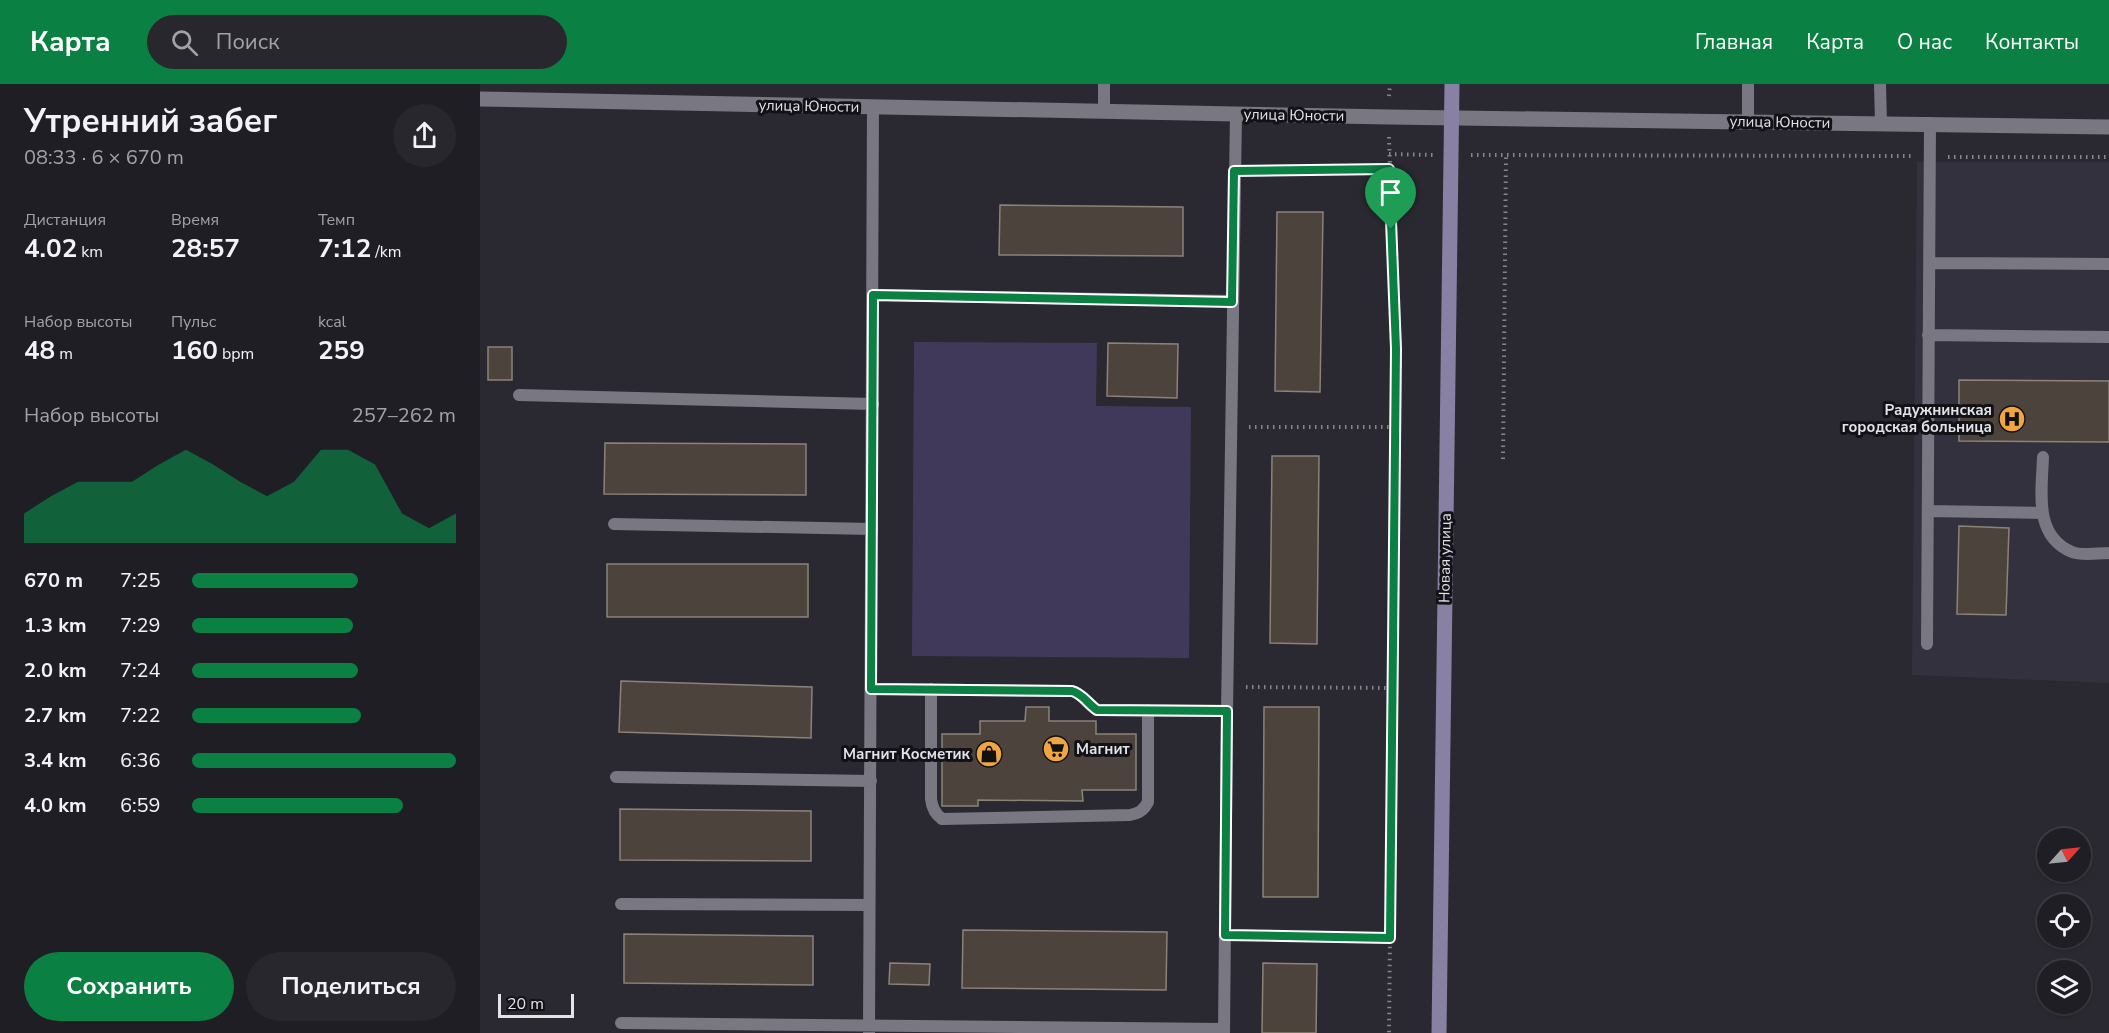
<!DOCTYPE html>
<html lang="ru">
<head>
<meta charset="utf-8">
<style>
  :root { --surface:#201e25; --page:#28272d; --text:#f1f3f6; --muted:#a2a2a7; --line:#3d3c42; --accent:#0b8043 }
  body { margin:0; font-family:"Nunito Sans",sans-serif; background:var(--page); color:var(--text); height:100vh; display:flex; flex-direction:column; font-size:22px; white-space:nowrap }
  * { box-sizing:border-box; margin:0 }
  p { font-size:20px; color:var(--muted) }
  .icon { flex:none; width:33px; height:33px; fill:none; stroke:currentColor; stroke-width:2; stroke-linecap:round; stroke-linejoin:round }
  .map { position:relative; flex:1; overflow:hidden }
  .drawer { display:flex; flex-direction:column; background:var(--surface); width:480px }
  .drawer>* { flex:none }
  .needle { width:39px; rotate:63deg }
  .controls { position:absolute; left:1557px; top:744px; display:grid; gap:12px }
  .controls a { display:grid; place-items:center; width:54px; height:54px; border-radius:50%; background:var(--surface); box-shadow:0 2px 4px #0004,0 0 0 2px var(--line); font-size:30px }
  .scale { position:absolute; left:18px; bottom:15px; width:76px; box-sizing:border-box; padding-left:6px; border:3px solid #e3e2e8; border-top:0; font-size:16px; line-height:21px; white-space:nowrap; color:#e3e2e8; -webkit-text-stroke:4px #121116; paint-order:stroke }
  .pin { position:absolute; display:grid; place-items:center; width:51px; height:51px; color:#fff; margin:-62px -26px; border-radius:50% 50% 50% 0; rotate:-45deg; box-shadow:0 0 6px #0007 }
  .pin .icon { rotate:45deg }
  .round { display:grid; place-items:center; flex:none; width:63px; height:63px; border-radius:32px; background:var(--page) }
  .overview { display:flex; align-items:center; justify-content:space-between; height:102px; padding:0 24px }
  h1 { font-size:33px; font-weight:700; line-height:45px }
  .stats { display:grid; grid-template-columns:repeat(3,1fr); gap:9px; height:102px; padding:6px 24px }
  .stats div { display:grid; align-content:center }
  .stats b { font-size:26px; font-weight:700 }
  .stats small { font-size:16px; font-weight:400 }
  .stats p { font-size:16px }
  .chart { height:168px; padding:12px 24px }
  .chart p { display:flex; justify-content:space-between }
  .chart svg { width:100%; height:108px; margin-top:6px; fill:var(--accent); opacity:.7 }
  .cta { display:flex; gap:12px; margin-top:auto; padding:12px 24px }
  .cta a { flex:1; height:69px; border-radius:36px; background:var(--accent); color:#fff; font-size:24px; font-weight:700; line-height:69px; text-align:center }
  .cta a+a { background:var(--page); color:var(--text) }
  ul { padding:0 24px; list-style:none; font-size:20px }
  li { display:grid; grid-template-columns:96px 72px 1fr; align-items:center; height:45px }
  li i { height:15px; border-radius:8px; background:var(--accent) }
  header { display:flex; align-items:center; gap:36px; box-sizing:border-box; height:84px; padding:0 30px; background:var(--accent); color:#fff }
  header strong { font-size:28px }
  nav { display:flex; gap:33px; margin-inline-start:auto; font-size:21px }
  .search { width:420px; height:54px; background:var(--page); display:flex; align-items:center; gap:15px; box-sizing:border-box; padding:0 21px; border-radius:33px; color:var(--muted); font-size:22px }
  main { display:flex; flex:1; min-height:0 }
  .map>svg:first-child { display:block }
  .built { fill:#34313e }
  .green { fill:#41395a }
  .building { fill:#4c443c; stroke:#8b837a; stroke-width:1.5 }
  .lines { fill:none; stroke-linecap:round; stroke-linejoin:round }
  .path { stroke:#86858c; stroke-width:4; stroke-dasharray:1.5 4.5; stroke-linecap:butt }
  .lane { stroke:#797782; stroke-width:12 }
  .street { stroke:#797782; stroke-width:15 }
  .secondary { stroke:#8981a4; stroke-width:15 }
  .route-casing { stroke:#fff; stroke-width:12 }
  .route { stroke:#0b8043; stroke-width:8 }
  .labels { text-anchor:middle; stroke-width:6; stroke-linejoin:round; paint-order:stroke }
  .street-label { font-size:15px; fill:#e3e2e8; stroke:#121116 }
  .poi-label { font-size:15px; font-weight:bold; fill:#e3e2e8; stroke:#121116; text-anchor:end }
</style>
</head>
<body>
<header>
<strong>Карта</strong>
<div class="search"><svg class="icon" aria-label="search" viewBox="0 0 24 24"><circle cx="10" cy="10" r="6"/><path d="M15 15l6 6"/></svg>Поиск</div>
<nav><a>Главная</a><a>Карта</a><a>О нас</a><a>Контакты</a></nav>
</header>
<main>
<section class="drawer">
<div class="overview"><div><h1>Утренний забег</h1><p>08:33 · 6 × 670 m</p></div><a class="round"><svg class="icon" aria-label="share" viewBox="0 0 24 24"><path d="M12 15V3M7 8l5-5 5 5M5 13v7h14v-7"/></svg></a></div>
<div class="stats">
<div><p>Дистанция</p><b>4.02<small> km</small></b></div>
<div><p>Время</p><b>28:57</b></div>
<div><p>Темп</p><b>7:12<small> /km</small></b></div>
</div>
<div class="stats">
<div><p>Набор высоты</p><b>48<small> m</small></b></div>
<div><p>Пульс</p><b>160<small> bpm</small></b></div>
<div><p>kcal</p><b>259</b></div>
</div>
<div class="chart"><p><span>Набор высоты</span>257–262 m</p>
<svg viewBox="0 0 160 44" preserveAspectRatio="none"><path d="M0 44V32L10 25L20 19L30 19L40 19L50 12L60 6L70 12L80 19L90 25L100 19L110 6L120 6L130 12L140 32L150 38L160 32V44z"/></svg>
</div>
<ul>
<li><b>670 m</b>7:25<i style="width:63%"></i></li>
<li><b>1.3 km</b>7:29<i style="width:61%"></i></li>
<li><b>2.0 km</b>7:24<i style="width:63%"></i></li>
<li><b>2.7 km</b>7:22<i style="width:64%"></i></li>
<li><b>3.4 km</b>6:36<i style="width:100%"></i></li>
<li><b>4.0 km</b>6:59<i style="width:80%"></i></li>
</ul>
<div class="cta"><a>Сохранить</a><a>Поделиться</a></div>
</section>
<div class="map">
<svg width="1629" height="949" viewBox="0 0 1629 949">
  <rect width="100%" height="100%" fill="#2a2831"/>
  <path class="built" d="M1437 78H1629V599L1432 591Z"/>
  <path class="green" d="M434 258 617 259 616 322 711 323 709 574 432 572Z"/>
  <path class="building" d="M520 121 703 123V172L519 171Z
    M797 128H843L840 308 795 307Z
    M628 259 698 260 697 314 627 312Z
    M8 263H32V296H8Z
    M1479 296 1629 297V358L1479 357Z
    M125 359 326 360V411L124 410Z
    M792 372H839L837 560 790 559Z
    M1479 442 1529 444 1526 531 1477 530Z
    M127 480H328V533H127Z
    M141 597 332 603 331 654 139 648Z
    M546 623H569V637H616V650H656V706H602L603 717 498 716V722H462V650H500V637H545Z
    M784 623H839L838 813H783Z
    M140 725 331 727V777L140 776Z
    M483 846 687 848 686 906 482 904Z
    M144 850 333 852V901L144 899Z
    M410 879 450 880 449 901 409 900Z
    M783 879 837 880 836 949H782Z"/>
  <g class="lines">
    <path class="path" d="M909 12 910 0
      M909 53 916 265 909 949
      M909 70 953 71
      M991 71 1433 72
      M1468 73H1629
      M771 87 909 85
      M769 343H915
      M1023 375 1026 71
      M766 603 912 604
      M761 851 910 854"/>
    <path class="lane" d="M1268 0V37
      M1400 0 1401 39
      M624 27V0
      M1450 179 1629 180
      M393 211 752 217
      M1448 251 1629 253
      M39 311 393 320
      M1563 373C1562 406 1553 452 1592 468 1602 472 1618 469 1629 469
      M1448 427 1562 429
      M134 440 392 445
      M1447 560 1450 39
      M391 605 592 607C603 610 607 620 617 626L747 627
      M451 605V715C452 724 455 730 462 735L650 731C659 729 663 727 668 718V626
      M136 693 391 697
      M141 820 389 821
      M141 939 744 945
      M389 949 393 23
      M744 949 747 627 756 30"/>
    <path class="street" d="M0 15 909 33 1629 43"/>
    <path class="secondary" d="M959 949 972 0"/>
  </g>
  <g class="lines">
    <defs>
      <path id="route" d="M909 85 916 265 910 854 745 851 747 627 617 626C607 619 603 610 592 607L391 605 393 211 752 218 754 87Z"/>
    </defs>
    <use href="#route" class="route-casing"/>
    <use href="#route" class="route"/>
  </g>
  <defs>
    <symbol id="hospital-disc" viewBox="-11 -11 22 22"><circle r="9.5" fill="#f1a540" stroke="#121116"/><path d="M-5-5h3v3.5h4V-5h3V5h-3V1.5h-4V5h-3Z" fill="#111"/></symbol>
    <symbol id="supermarket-disc" viewBox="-11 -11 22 22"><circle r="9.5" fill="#f1a540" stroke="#121116"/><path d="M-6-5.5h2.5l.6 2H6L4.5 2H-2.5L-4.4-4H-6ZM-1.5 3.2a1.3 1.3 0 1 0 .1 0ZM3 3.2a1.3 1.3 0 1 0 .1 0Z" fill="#111"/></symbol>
    <symbol id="shop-disc" viewBox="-11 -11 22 22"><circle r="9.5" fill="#f1a540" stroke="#121116"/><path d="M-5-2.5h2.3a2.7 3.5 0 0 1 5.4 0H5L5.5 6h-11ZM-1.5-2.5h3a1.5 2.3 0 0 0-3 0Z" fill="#111"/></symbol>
  </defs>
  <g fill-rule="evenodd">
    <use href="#hospital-disc" x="1517" y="320" width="30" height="30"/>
    <use href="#supermarket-disc" x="561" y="650" width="30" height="30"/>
    <use href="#shop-disc" x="494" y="655" width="30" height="30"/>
  </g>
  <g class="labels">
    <g class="street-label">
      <text transform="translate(329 22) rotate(1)" y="5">улица Юности</text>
      <text transform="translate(814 31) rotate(1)" y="5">улица Юности</text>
      <text transform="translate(1300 38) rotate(1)" y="5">улица Юности</text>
      <text transform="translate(965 474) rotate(-89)" y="5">Новая улица</text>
    </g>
    <g class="poi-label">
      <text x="1512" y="331">Радужнинская<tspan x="1512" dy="17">городская больница</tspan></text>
      <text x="596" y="670" text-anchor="start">Магнит</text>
      <text x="490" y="675">Магнит Косметик</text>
    </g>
  </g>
</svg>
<div class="controls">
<a><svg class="needle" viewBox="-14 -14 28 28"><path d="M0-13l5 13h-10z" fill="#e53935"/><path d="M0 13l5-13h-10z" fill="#a2a2a7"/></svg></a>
<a><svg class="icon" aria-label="locate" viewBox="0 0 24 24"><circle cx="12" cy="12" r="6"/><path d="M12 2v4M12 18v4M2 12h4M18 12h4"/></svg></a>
<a><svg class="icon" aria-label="layers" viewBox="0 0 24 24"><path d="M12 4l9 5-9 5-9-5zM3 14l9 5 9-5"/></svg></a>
</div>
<div class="scale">20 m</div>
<div class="pin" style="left:911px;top:145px;background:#1e9e55"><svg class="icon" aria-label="arrive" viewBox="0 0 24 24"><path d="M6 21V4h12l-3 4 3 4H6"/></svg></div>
</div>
</main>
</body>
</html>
